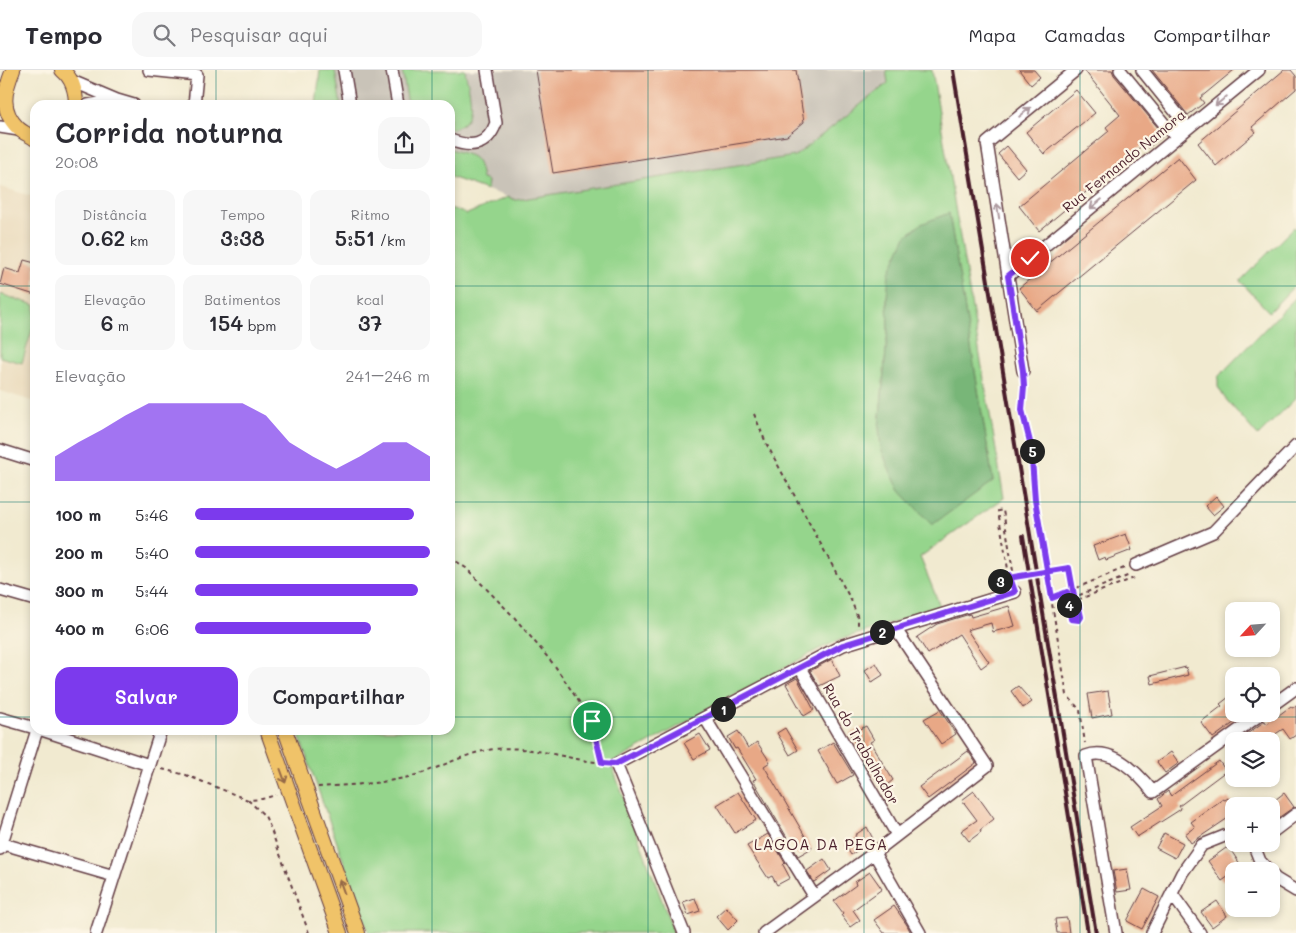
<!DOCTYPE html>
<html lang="pt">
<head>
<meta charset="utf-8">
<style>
  :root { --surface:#fff; --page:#f7f7f7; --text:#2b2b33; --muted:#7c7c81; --line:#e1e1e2; --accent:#7c3aed }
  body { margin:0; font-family:Mali,sans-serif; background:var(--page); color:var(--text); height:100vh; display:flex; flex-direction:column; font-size:19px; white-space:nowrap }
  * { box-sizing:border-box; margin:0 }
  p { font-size:16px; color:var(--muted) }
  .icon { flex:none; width:28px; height:28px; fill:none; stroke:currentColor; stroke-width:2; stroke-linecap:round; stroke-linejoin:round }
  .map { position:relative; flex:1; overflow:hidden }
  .details { position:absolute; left:30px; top:30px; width:425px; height:635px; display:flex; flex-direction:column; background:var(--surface); border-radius:15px; box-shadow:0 2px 8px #0003 }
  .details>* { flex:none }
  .needle { width:32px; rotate:244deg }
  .controls { position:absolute; left:1225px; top:532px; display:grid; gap:10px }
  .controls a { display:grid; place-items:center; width:55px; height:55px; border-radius:10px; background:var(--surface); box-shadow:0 2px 8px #0003; font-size:25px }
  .pin { position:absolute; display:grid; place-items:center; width:42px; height:42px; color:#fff; margin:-21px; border:2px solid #fff; border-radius:50%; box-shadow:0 1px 5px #0007 }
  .km { position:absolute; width:25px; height:25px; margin:-12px; border-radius:50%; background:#222; color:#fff; font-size:14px; line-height:25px; text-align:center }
  .round { display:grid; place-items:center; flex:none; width:52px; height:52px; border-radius:15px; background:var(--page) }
  .summary { display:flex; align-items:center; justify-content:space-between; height:85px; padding:0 25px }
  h1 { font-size:28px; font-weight:600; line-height:38px }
  .metrics { display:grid; grid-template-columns:repeat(3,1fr); gap:8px; height:85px; padding:5px 25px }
  .metrics div { display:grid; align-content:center; border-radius:12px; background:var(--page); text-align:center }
  .metrics b { font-size:21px; font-weight:600 }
  .metrics small { font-size:14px; font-weight:400 }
  .metrics p { font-size:14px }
  .chart { height:140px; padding:10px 25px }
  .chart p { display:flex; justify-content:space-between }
  .chart svg { width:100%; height:90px; margin-top:5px; fill:var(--accent); opacity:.7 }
  .primary-button { display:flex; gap:10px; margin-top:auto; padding:10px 25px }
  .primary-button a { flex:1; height:58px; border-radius:15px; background:var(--accent); color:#fff; font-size:20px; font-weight:600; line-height:58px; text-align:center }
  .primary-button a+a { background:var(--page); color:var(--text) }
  ul { padding:0 25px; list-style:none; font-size:16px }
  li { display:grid; grid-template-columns:80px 60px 1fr; align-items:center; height:38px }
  li i { height:12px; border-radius:6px; background:var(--accent) }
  header { display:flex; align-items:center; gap:30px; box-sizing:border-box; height:70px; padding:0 25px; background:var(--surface); border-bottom:1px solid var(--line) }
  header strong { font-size:24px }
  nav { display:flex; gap:28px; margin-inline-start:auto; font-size:18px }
  .search { width:350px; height:45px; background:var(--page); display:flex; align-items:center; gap:12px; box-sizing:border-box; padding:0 18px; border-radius:15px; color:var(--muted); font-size:19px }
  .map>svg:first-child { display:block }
  .built { fill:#e9d9ba }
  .industrial { fill:#c9c3b8 }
  .green { fill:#95d58c; stroke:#707a5c; fill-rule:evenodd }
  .forest { fill:#78b678; stroke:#616a52 }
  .building { fill:#e8a886 }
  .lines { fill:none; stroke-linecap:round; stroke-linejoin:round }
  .minor-casing { stroke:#633d44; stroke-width:14 }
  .major-casing { stroke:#633d44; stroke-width:16 }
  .path { stroke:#633d44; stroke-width:2; stroke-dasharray:4 4; stroke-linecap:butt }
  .minor { stroke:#fff; stroke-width:11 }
  .major { stroke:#f0c369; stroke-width:14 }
  .rail { stroke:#4a1f2b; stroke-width:4 }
  .path-bridge { stroke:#633d44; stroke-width:2; stroke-dasharray:4 4; stroke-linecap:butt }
  .oneway { stroke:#ae9aa0 }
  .oneway2 { stroke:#956947 }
  .route-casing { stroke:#fff; stroke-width:10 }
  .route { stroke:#7c3aed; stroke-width:6 }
  .grid { fill:none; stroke:#0f766e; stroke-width:1; stroke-opacity:0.55 }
  .labels { text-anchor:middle; stroke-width:4.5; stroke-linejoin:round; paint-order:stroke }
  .street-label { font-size:14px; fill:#4a1f2b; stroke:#fcf5e5 }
  .neighbourhood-label { font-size:15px; letter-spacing:1px; fill:#4a1f2b; stroke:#fcf5e5 }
</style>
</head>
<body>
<header>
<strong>Tempo</strong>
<div class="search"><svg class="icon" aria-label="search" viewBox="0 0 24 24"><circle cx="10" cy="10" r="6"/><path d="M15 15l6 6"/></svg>Pesquisar aqui</div>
<nav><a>Mapa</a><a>Camadas</a><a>Compartilhar</a></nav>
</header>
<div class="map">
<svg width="1296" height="863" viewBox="0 0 1296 863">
  <rect width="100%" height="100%" fill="#fcf5e5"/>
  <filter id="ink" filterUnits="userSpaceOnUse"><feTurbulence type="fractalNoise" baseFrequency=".02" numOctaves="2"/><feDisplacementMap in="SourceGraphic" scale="10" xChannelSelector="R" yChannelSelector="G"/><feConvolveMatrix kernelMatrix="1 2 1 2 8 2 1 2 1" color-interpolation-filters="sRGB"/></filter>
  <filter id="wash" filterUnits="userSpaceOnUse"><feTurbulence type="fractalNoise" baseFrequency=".0096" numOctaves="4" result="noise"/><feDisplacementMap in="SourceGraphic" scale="20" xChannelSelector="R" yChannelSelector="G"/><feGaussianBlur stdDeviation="1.12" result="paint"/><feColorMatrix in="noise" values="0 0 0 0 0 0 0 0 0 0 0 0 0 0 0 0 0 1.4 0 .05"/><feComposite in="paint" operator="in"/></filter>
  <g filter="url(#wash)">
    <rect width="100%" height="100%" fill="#f1ead0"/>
    <path class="built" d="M0 117 35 127V332L0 321Z"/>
    <path class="industrial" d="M320 0H886L888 13 795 86 516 130 450 107V35H316Z"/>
    <path class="green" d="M320 0H335L341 35H316Z
      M402 0H465C469 22 481 53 450 59V35H408Z
      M886 0H932L1004 428 920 487 942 541 934 539 842 569 817 580 616 691 612 696 674 863H369L297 660H450V138L467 144 508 127 516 130 795 86 888 13ZM949 143V144L993 411 879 358 888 259 887 226Z
      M450 79C473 87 478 83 482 109L488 111 487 120 450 107Z
      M1294 157 1296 159V214L1269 242 1240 211Z
      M0 224 35 235V251L22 293 0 287Z
      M1296 227V328L1258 366 1224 327 1218 317V307Z"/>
    <path class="forest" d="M949 143 993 411 932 455 900 421 889 399 881 378 879 358 888 259 887 226 889 203 906 166 921 154Z"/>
    <g id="blocks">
      <path class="building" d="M536 0H796L804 52 787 66 553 103Z
        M1019 0H1034L1040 7 1031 15Z
        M1084 0H1112L1114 5 1164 65 1148 78 1144 74 1039 161 1019 136 1109 61 1106 57 1120 45Z
        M1152 0H1234L1200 28 1204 33 1188 45Z
        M1284 0H1291L1296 6V19L1252 57 1256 62 1216 96 1198 73Z
        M1076 20 1095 43 1044 84 1026 62Z
        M1007 76 1026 99 1017 107 998 84Z
        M1178 87 1196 110 1037 241 1019 218Z
        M24 190 35 193V225L0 214 4 198 20 203Z
        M1216 426 1224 436 1213 445 1205 436Z
        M1126 464 1132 480 1106 490 1105 487 1098 490 1093 476Z
        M1009 536 1015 556 993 562 991 553 967 560 989 592 981 598 959 564 928 584 917 567 937 554 970 544 971 547Z
        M832 589 840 606 819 616 810 601Z
        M876 593 883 605 872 612 865 600Z
        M1186 597 1188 605 1152 614 1150 606Z
        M797 608 814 640 804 646 786 614Z
        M1018 616 1032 632 1023 638 1011 621Z
        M1108 621 1112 644 1092 648 1088 624Z
        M1234 623V644H1246L1213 668 1201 652 1222 636 1220 634Z
        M1291 636 1292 638 1296 636V665L1290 669 1283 659 1265 671H1252L1247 664 1265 651 1267 654Z
        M940 640 956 664 941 674 924 649Z
        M866 656 874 670 870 672 893 710 882 719 850 664Z
        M785 658 798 680 790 685 777 663Z
        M738 661 748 678 757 672 770 692 764 696 812 778 798 786 753 710 756 709 737 678 735 679 728 667Z
        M700 664 710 680 694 689 684 673Z
        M833 672 853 705 837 714 818 681Z
        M968 681 976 693 928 729 919 717Z
        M1171 682 1179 693 1165 703 1157 692Z
        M1219 691 1226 701 1179 736 1181 739 1137 767 1130 757 1162 736 1158 729 1168 721 1171 726Z
        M974 721 994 749 980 760 981 762 969 771 961 761 977 750 962 730Z
        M738 722 756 750 735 763 717 735Z
        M1284 723 1294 737 1271 753V733Z
        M1228 728 1234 736V744L1191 773 1185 764 1195 757 1191 752 1223 729 1225 730Z
        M867 757 873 769 851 785 845 775 856 767 855 765Z
        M1164 763 1183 773 1175 788 1156 778Z
        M768 764 785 793 783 795 790 808 777 815 772 806 768 808 747 776Z
        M1226 778 1230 779 1242 797 1222 811 1208 791Z
        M824 789 831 800 814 812 807 801Z
        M1127 799 1131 820 1117 822 1113 801Z
        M870 802 882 819 853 840 860 850 850 857 841 845 843 843 834 831 856 815 855 812Z
        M1144 819 1159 827 1142 859 1127 851Z
        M695 828 700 841 688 845 683 832Z
        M1217 831 1227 846 1212 857 1201 842Z
        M894 836 907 855 911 863H884L874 850Z
        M726 837 738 850 728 860 716 846Z
        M1067 848 1069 863H1057L1055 849Z"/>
    </g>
  </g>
  <g filter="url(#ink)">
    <use href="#blocks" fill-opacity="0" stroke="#633d44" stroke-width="1"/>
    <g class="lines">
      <defs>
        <path id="minor" d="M149 0 197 5 194 35
          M344 0 350 35
          M392 0 398 35
          M1120 0 1170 61 1183 51 1142 0
          M72 11 117 30 134 35
          M88 35 117 30
          M0 57 19 60
          M450 70C471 78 487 77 496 53L487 0
          M1008 206 1259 0
          M1023 301 987 73 1076 0
          M0 380 35 391
          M1136 495 1213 462 1296 376
          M0 520 35 530
          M800 598 897 765
          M1271 636 1296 618
          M0 648 35 658
          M705 648 814 826
          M42 660 149 695
          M1271 763 1296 744
          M0 773 114 806
          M1250 774 1254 776 1260 791 1269 801
          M0 779 37 660
          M874 783 920 863
          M1271 804 1276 809 1296 821
          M1172 824 1200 863
          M96 863 161 660
          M684 863 616 694 843 575 1015 522
          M764 863 874 783 987 696 895 558
          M1116 863 1086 686C1113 676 1138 703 1153 722L1261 644
          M1152 863 1182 803 1202 775 1232 763 1234 764"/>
        <path id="major" d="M13 0C4 22 0 40 18 58 23 63 30 65 35 69
          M62 0C73 9 76 21 76 35
          M267 660 340 863
          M285 660 358 863"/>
      </defs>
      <use href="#minor" class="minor-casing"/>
      <use href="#major" class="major-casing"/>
      <path class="path" d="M1024 313 1022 340 1025 355 1031 376 1035 430 1067 625 1080 640 1085 673
        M754 344 766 373 851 530 858 548V558
        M450 487 466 498 514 547 555 596 592 651 602 693
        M1124 498 1074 519 1077 526 1130 505
        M997 512 1014 507 1003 440 998 441 1009 505 1012 512
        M997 512 996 509 1009 505
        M1067 522 1071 549H1079L1081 547 1079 535H1076L1077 546H1074L1072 532 1137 507
        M1052 528 1074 519
        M162 699 186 705 248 730 262 729 276 725
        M318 717C350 715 384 714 416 705 443 697 467 682 495 679 532 675 568 690 604 693
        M248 730 265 746 270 757 309 863"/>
      <use href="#minor" class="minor"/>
      <use href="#major" class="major"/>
      <path class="rail" d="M953 0 1096 863
        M1023 466 1088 863"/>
      <path class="path-bridge" d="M1014 507 1069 498 1075 531"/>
    </g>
    <defs><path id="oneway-shaft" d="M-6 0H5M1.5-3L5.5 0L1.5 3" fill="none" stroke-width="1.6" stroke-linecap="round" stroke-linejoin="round" transform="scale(1.25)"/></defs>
    <g class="oneway">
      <use href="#oneway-shaft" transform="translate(1221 31) rotate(141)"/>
      <use href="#oneway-shaft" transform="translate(1025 42) rotate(-39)"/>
      <use href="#oneway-shaft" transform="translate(1096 134) rotate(141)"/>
      <use href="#oneway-shaft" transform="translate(998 141) rotate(-99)"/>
    </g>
    <g class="oneway2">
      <use href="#oneway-shaft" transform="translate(283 706) rotate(70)"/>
      <use href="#oneway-shaft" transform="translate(342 817) rotate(-110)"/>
    </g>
  </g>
  <g class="lines" filter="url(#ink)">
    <defs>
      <path id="route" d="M592 651 602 693 616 694 843 575 1015 522 1009 505 996 509V512L1011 508 1014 507 1069 498 1075 531 1072 532 1074 546H1078L1076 536 1078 534 1081 547 1079 550 1071 549 1067 522 1052 528 1035 430 1031 376 1022 340 1024 317 1023 301 1008 206 1030 188"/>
    </defs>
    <use href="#route" class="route-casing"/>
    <use href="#route" class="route"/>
  </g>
  <path class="grid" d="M216 0V35M432 0V35M648 0V863M864 0V863M1080 0V863M0 216H35M450 216H1296M0 432H35M450 432H1296M0 647H35M450 647H1296M216 660V863M432 660V863"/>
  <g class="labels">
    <g class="street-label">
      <text transform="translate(1124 91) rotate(-39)" y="5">Rua Fernando Namora</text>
      <text transform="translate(861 674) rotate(60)" y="5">Rua do Trabalhador</text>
    </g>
    <g class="neighbourhood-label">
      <text x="821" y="780">LAGOA DA PEGA</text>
    </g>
  </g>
</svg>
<div class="controls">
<a><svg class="needle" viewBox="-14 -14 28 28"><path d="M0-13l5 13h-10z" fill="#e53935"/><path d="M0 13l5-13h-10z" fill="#7c7c81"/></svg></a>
<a><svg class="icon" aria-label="locate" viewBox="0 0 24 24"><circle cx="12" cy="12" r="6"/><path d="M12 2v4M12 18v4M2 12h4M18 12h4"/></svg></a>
<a><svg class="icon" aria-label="layers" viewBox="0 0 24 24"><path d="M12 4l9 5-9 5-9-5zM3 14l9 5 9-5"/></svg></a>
<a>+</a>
<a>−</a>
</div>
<div class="pin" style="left:592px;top:651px;background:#1e9e55"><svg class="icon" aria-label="arrive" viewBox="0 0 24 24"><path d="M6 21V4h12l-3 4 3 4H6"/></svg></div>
<div class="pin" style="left:1030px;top:188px;background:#d93025"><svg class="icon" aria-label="check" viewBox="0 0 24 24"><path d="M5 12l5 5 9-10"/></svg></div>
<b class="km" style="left:723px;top:639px">1</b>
<b class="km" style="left:882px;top:562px">2</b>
<b class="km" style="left:1000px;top:511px">3</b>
<b class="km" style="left:1069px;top:535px">4</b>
<b class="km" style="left:1032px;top:381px">5</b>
<section class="details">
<div class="summary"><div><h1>Corrida noturna</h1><p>20:08</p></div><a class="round"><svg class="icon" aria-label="share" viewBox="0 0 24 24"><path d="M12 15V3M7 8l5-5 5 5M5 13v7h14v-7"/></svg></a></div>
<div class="metrics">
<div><p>Distância</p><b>0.62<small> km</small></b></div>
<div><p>Tempo</p><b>3:38</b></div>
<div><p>Ritmo</p><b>5:51<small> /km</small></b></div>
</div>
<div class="metrics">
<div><p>Elevação</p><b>6<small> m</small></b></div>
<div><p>Batimentos</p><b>154<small> bpm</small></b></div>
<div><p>kcal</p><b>37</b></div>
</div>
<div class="chart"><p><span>Elevação</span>241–246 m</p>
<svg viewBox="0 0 160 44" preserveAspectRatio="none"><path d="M0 44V32L10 25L20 19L30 12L40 6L50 6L60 6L70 6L80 6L90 12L100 25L110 32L120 38L130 32L140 25L150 25L160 32V44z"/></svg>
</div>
<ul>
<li><b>100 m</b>5:46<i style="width:93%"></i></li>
<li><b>200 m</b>5:40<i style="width:100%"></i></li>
<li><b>300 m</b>5:44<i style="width:95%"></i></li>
<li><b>400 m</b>6:06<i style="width:75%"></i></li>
</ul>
<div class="primary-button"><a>Salvar</a><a>Compartilhar</a></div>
</section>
</div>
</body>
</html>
